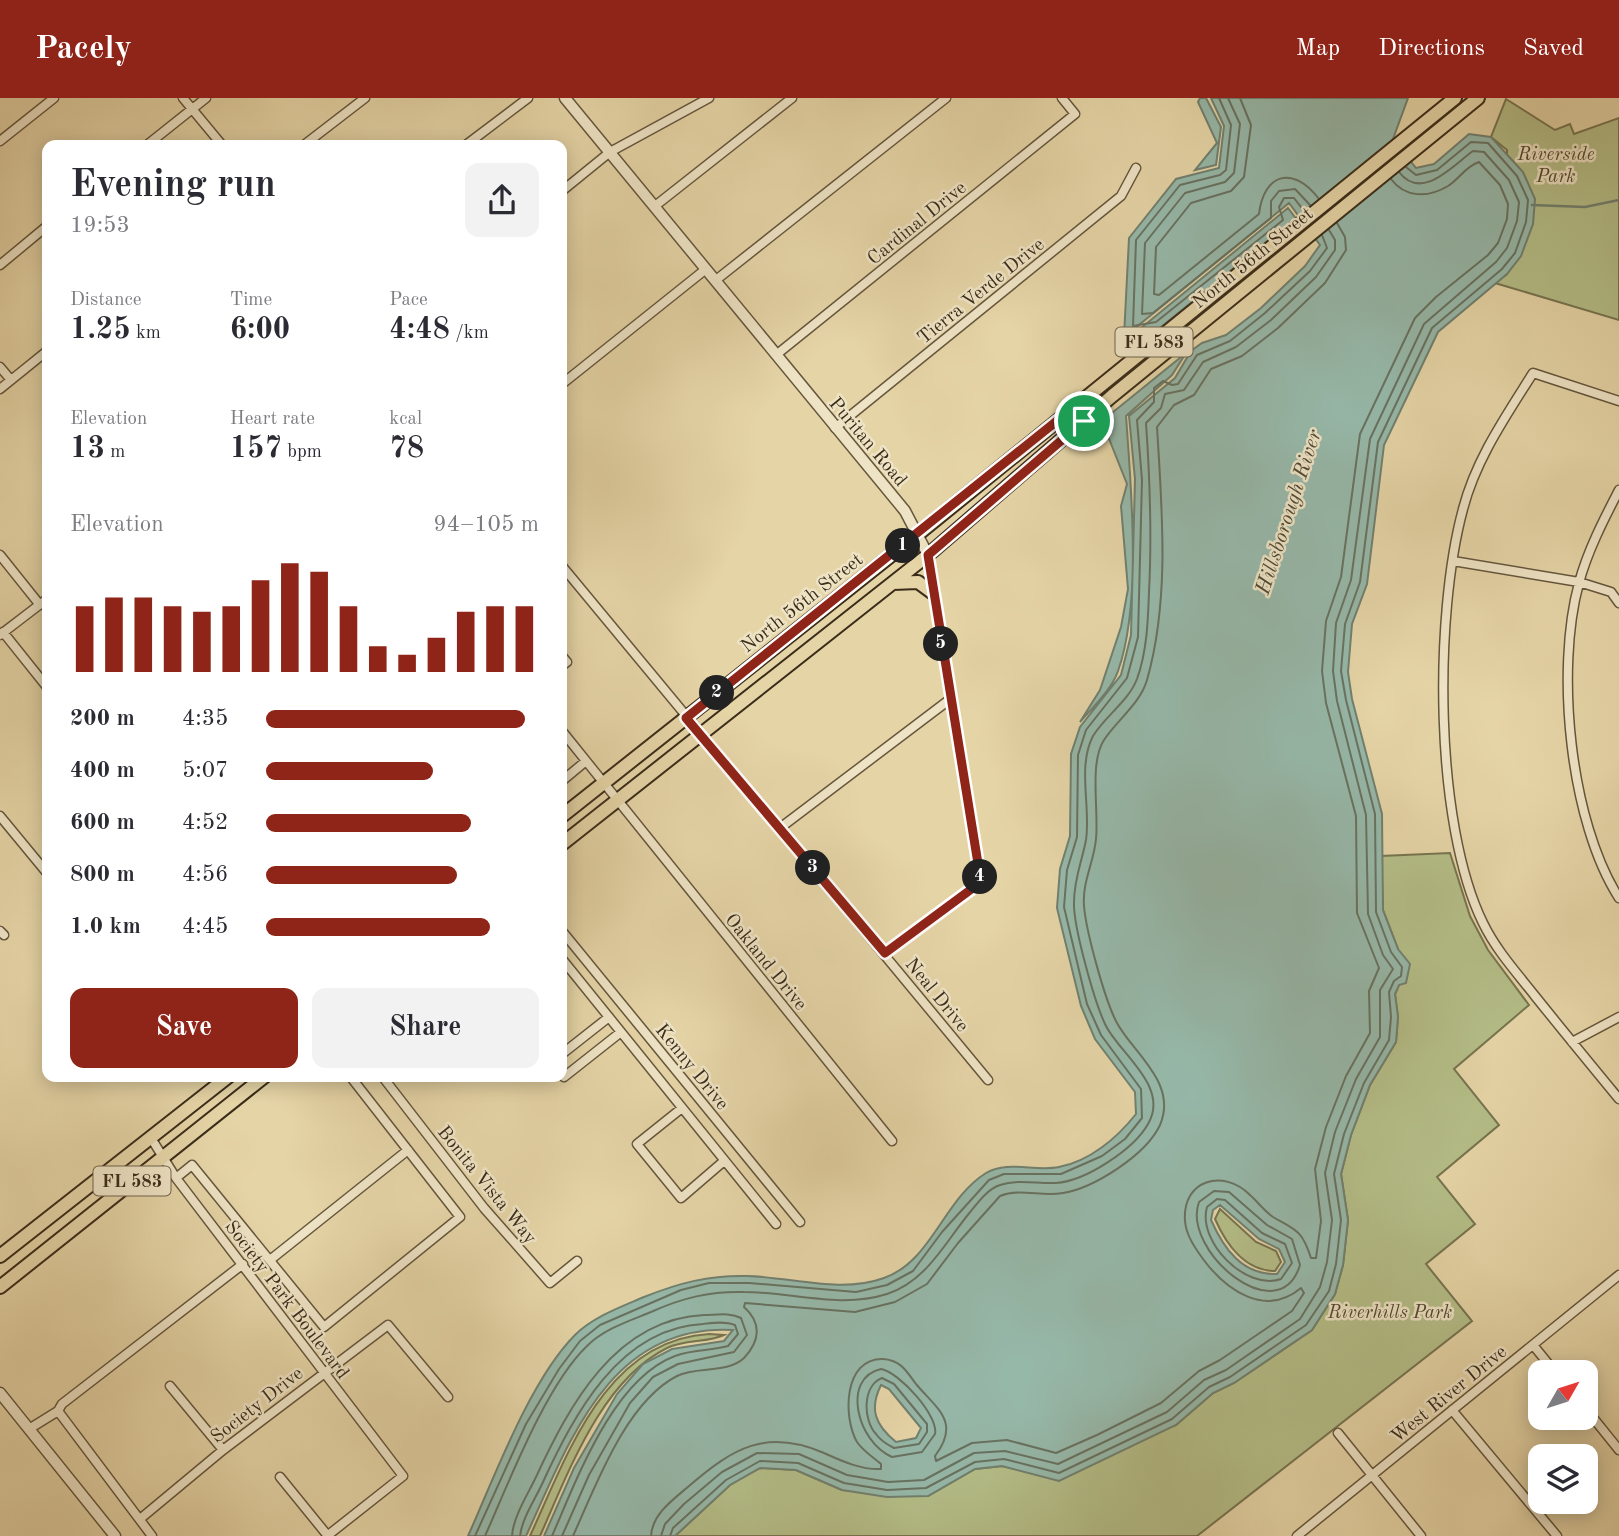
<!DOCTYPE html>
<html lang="en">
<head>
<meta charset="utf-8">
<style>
  :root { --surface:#fff; --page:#f2f2f3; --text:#2b2b33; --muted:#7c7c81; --accent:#8f2418 }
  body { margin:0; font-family:"Old Standard TT",serif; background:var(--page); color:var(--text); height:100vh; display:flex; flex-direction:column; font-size:26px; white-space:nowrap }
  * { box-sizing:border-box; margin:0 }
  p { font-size:23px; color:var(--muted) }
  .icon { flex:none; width:38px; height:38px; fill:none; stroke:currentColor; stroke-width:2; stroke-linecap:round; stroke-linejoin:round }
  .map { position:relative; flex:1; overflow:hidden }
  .drawer { position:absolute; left:42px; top:42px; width:525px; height:942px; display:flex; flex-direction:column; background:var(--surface); border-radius:14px; box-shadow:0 4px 18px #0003 }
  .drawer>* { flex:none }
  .needle { width:46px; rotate:51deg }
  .fabs { position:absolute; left:1528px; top:1262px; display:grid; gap:14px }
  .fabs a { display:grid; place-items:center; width:70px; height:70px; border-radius:14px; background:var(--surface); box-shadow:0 4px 18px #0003; font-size:35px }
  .pin { position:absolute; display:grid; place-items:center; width:60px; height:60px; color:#fff; margin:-30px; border:4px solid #fff; border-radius:50%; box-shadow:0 2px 7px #0007 }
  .km { position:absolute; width:35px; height:35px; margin:-18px; border-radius:50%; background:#222; color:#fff; font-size:19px; line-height:35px; text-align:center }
  .round { display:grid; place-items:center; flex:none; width:74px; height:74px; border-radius:14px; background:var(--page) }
  .head { display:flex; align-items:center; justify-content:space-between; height:119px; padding:0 28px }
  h1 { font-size:38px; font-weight:700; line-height:52px }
  .metrics { display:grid; grid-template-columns:repeat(3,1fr); gap:10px; height:119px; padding:7px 28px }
  .metrics div { display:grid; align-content:center }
  .metrics b { font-size:30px; font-weight:700 }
  .metrics small { font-size:19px; font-weight:400 }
  .metrics p { font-size:19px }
  .chart { height:196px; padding:14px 28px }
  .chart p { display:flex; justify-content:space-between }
  .chart svg { width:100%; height:126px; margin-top:7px; stroke:var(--accent); stroke-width:6 }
  .cta { display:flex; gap:14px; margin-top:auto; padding:14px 28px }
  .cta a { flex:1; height:80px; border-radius:14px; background:var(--accent); color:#fff; font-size:28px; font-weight:700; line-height:80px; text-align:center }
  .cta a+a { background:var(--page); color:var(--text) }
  ul { padding:0 28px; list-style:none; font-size:23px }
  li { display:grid; grid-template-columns:112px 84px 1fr; align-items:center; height:52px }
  li i { height:18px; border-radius:9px; background:var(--accent) }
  header { display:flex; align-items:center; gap:42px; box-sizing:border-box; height:98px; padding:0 35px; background:var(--accent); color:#fff }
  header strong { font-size:33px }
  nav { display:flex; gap:38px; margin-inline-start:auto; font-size:24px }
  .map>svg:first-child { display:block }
  .green { fill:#b4bd87; stroke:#777450; stroke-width:2 }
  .water { fill:#96b8a9; stroke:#71806f; stroke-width:2; fill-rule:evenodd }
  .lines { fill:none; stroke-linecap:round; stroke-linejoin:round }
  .shore { stroke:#687261; stroke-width:2 }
  .stream { stroke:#71806f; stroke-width:2.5 }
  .minor-casing { stroke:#65563c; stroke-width:11 }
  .tertiary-casing { stroke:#65563c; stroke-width:13 }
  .primary-casing { stroke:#3a2c19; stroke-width:16 }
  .minor { stroke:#eee3c5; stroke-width:8 }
  .tertiary { stroke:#eee3c5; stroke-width:10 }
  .primary { stroke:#e5d4a6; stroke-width:12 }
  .route-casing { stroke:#fff; stroke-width:14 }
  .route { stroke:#8f2418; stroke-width:9 }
  .labels { text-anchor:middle; stroke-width:5; stroke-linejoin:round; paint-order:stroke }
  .shield { fill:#eee3c5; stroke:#70634d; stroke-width:2 }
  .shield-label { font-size:18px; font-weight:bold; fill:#3a2c19 }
  .park-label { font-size:19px; font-style:italic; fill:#52492f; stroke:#eee3c5 }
  .street-label { font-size:19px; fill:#3a2c19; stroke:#eee3c5 }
  .water-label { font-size:21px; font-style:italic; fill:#4c4836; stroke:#eee3c5 }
</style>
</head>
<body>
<header>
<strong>Pacely</strong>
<nav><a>Map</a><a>Directions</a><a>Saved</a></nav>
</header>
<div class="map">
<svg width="1619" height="1438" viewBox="0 0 1619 1438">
  <rect width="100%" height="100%" fill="#e5d4a6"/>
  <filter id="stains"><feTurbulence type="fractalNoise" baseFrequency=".00286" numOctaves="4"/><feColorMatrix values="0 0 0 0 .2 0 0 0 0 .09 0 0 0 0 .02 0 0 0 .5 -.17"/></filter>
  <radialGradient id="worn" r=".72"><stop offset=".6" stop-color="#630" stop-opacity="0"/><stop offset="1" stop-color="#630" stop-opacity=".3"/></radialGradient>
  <path class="green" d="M1506 1 1555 32 1570 26 1574 36 1619 20V222L1495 185 1507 176V52L1491 39Z
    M1450 755 1470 818 1488 852 1529 907 1454 971 1499 1027 1437 1079 1475 1126 1426 1166 1472 1223 1197 1438H675L730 1387 760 1370 796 1372 842 1392 928 1398 975 1371 1002 1368 1028 1374 1176 1327 1213 1295 1234 1285 1312 1232 1335 1196 1343 1167 1348 1122 1341 1076 1351 1037 1370 987 1396 944 1398 919 1395 896 1399 887 1398 851 1383 812 1381 758Z
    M1220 1111 1256 1144 1276 1153 1281 1164 1275 1173C1245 1173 1226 1146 1215 1121Z
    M709 1236 724 1237C707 1245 685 1241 667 1250 601 1283 569 1373 540 1438H530C567 1358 605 1242 709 1236Z"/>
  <path class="water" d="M1200 0H1206L1221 29 1216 67 1195 72 1217 45 1198 4Z
    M1211 0H1408L1393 41 1416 70 1434 66 1469 36 1491 39 1523 74 1535 101 1533 126 1521 158 1507 176 1438 234 1384 347 1367 486 1352 526 1348 574 1352 601 1382 716 1383 812 1398 851 1410 866 1406 885 1399 887 1395 896 1398 919 1396 944 1370 987 1351 1037 1341 1076 1348 1122 1343 1167 1335 1196 1312 1232 1234 1285 1213 1295 1176 1327 1059 1383 1002 1368 975 1371 928 1398 887 1399 842 1392 796 1372 760 1370 730 1387 675 1438H544L574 1370 617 1296 643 1266 672 1251 724 1243 733 1232C609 1225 569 1345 526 1438H468C494 1380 530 1282 575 1237 593 1219 621 1209 644 1199 679 1185 709 1177 747 1178 792 1179 840 1196 884 1180 932 1163 943 1102 986 1075 1008 1062 1035 1074 1059 1069 1090 1063 1117 1040 1136 1016L1135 994 1095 941 1081 908 1057 810 1060 771 1070 738 1071 656 1080 629 1121 577 1131 537 1135 381 1129 318 1175 280 1191 253 1202 245 1226 237 1261 210 1305 168 1320 147 1289 105 1124 239 1129 140 1176 81 1219 70 1224 28ZM1220 1107 1259 1141 1279 1151 1285 1164 1277 1176C1242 1177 1224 1151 1211 1122L1213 1112ZM881 1287 889 1291 921 1330 916 1340 896 1344C875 1327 869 1311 881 1287Z
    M1288 110 1297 122 1295 121 1156 233 1130 239Z
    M1186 255 1172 277 1126 318C1131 389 1142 506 1118 573 1112 591 1093 609 1080 624L1100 592 1121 529 1128 491 1121 408 1127 386 1102 323Z"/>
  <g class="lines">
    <path class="shore" d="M1219 0 1231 27 1226 72 1220 77 1180 87 1136 142 1133 228 1156 224 1283 122 1279 109 1284 100H1294L1304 113
      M1228 0 1240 26 1234 75 1225 84 1185 95 1145 145 1142 216 1153 215 1271 120V103L1279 93 1295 91 1310 107
      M1240 0 1251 27 1244 79 1231 93 1191 105 1156 149 1154 196 1159 197 1259 116C1264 75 1293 67 1319 101
      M1214 1093 1229 1094 1267 1127 1292 1141 1300 1167C1279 1235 1181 1153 1199 1104Z
      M1217 1101 1225 1102 1262 1135 1285 1146 1292 1165 1281 1181C1246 1193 1197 1144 1207 1109Z
      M881 1271C899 1274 939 1318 935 1336L922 1354 892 1359C857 1344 841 1280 881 1271Z
      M882 1280 894 1286 927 1326V1334L919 1346 894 1350C888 1347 880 1342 876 1336 863 1322 862 1288 882 1280Z
      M475 1438 526 1326 559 1271 580 1243 600 1227 681 1192 709 1185H749L856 1194 887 1187 913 1173 942 1134 989 1082 1004 1076H1061L1102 1058 1125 1041 1142 1020 1141 991 1101 937 1087 906 1064 809 1067 772 1077 739 1078 657 1086 632 1127 580 1138 539 1142 382 1137 322 1154 304V290L1163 283 1172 287 1178 286 1197 257 1230 243 1265 215 1310 173 1327 150 1322 137
      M485 1438C509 1384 546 1287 587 1248 604 1231 629 1223 651 1214 682 1200 710 1193 744 1194 792 1194 840 1211 887 1196 927 1183 945 1144 971 1113 979 1103 988 1091 1000 1087 1018 1081 1038 1086 1056 1085 1086 1083 1134 1051 1148 1026 1170 989 1120 956 1106 928 1095 906 1073 828 1074 804 1074 781 1082 763 1086 742 1091 709 1077 669 1093 638 1105 618 1128 604 1137 581 1147 553 1148 523 1149 494 1152 437 1150 382 1146 325L1161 310 1165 296 1184 292 1203 264 1236 249 1271 222 1316 179 1335 152V142L1329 132
      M512 1438C513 1419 528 1396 536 1379 569 1308 615 1221 704 1217 716 1217 730 1214 741 1220L747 1237 734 1254 678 1266 653 1279 630 1305 589 1377 562 1438
      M520 1438C522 1420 536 1400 543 1384 574 1317 619 1230 703 1226 713 1225 725 1223 735 1227L738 1236 728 1248C711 1253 692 1251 675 1258 613 1281 577 1381 552 1438
      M573 1438C596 1387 626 1304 677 1278 697 1268 727 1276 744 1260 760 1243 762 1225 744 1209L745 1205 855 1214 895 1204 927 1186 958 1145 1000 1098C1020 1090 1042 1099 1063 1095 1094 1090 1146 1057 1160 1027 1178 985 1133 955 1117 925 1105 903 1086 833 1084 808 1082 784 1094 764 1096 741 1099 713 1089 665 1104 642 1117 622 1140 606 1147 582 1170 501 1162 412 1157 329L1174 307 1194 297 1211 271 1242 258 1278 230 1325 185 1346 152 1345 139 1337 125
      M651 1438C652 1416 674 1401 689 1388 733 1350 766 1330 824 1355 842 1363 861 1372 881 1371V1366C873 1359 863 1353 857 1344 843 1320 843 1260 883 1261 901 1262 907 1274 916 1286 937 1311 961 1324 935 1358L936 1363 972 1345 1007 1342 1056 1355 1097 1337 1161 1305 1199 1273 1220 1262 1292 1213 1304 1195 1301 1190C1265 1220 1226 1192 1203 1161 1195 1150 1186 1137 1185 1123 1182 1082 1223 1070 1250 1097 1258 1104 1264 1113 1273 1119 1296 1132 1302 1132 1311 1160H1316L1321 1123 1315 1071 1326 1029 1346 978 1370 935 1369 893 1379 870 1357 815 1356 718 1326 605 1322 573 1326 523 1341 479 1360 336 1415 220 1436 199 1488 157 1498 145 1507 121 1508 106 1500 87 1479 64C1466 68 1459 81 1448 88 1428 100 1405 100 1391 81
      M661 1438 665 1426 684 1406 722 1374 757 1355 799 1356 847 1377 888 1384 924 1382 974 1355 1005 1353 1058 1366 1167 1314 1204 1282 1226 1272 1300 1221 1320 1189 1327 1164 1332 1122 1325 1075 1335 1034 1356 981 1380 939V892L1393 871 1383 857 1368 816 1366 717 1337 603 1333 573 1336 525 1351 482 1370 341 1424 226 1496 164 1507 150 1517 123 1519 104 1509 82 1484 54 1473 53C1453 67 1422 104 1399 74
      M670 1438 673 1430 726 1382 760 1363 798 1365 844 1385 887 1392 926 1390 975 1364 1004 1361 1059 1375 1172 1321 1209 1289 1230 1279 1306 1227 1329 1193 1336 1166 1341 1122 1334 1076 1344 1036 1364 985 1389 942 1391 919 1389 894 1394 883 1401 878 1402 869 1391 854 1376 814 1375 716 1346 602 1341 573 1345 526 1360 484 1378 344 1432 230 1502 171 1515 155 1526 124 1528 102 1517 78 1488 45 1471 44 1437 72 1416 77 1406 69"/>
    <path class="stream" d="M1532 107 1585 109 1619 102"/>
    <defs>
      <path id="minor" d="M183 0 222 47
        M0 43 54 0
        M147 47 206 0
        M304 47 365 0
        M466 47 528 0
        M562 93 610 54 709 0
        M655 108 792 0
        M0 167 47 128
        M716 182 946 0
        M776 257 1075 16 1062 0
        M0 269 11 282
        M562 286 706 171
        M0 291 47 253
        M1619 303 1533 275C1506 318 1476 361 1463 411 1434 518 1434 725 1483 825 1496 852 1517 875 1535 898 1563 933 1591 967 1619 1001
        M835 330 1121 98 1136 70
        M1619 392C1604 421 1587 454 1579 485 1555 572 1570 724 1619 800
        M0 457 40 507
        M1453 463 1579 484 1611 494 1619 505
        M562 468 988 982
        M3 534 47 589
        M0 537 47 501
        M562 558 567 564 562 568
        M562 633 892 1043
        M562 683 586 663
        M0 718 47 775
        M780 730 949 602
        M0 833 4 837
        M562 833 800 1124
        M885 855 981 784 928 457
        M562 861 776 1126
        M1572 944 1619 919
        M562 956 609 919
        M562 975 564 979 621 934
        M382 978 484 1110 550 1185 577 1163
        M682 1010 637 1046 681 1100 724 1063
        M151 1040 176 1080 403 1378 327 1438
        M176 1080 192 1067 324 1229 460 1119 350 978
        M270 1162 408 1052
        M1533 1247 1555 1274
        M170 1288 223 1352
        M1586 1311 1619 1352
        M1452 1312 1557 1438
        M58 1313 152 1438
        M29 1331 58 1313 62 1306 243 1166
        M1338 1335 1421 1438
        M280 1379 328 1438
        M140 1421 223 1352 388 1227 448 1299
        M1297 1438 1619 1177"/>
      <path id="tertiary" d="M565 0 905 413 928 457
        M0 1295 115 1438"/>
      <path id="primary" d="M893 485 918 484 933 495
        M562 718 918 436 1455 0
        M562 746 928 457 1112 298 1478 0
        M0 1158 229 978
        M0 1189 265 978"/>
    </defs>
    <use href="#minor" class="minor-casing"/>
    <use href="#tertiary" class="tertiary-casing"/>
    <use href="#primary" class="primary-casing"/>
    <use href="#minor" class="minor"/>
    <use href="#tertiary" class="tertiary"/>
    <use href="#primary" class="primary"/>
  </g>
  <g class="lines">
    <defs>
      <path id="route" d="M1073 310 1084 323 928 457 981 784 885 855 686 620Z"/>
    </defs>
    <use href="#route" class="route-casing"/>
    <use href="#route" class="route"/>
  </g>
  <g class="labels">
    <g class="shield">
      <rect x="1115.5" y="229.5" width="77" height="29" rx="5"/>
      <rect x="93.5" y="1068.5" width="77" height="29" rx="5"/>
    </g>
    <g class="shield-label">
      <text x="1154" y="250">FL 583</text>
      <text x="132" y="1089">FL 583</text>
    </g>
    <g class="park-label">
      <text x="1556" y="62">Riverside<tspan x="1556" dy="22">Park</tspan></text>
      <text x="1390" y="1220">Riverhills Park</text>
    </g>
    <g class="street-label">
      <text transform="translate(916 124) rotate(-39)" y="7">Cardinal Drive</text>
      <text transform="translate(1252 159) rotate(-39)" y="7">North 56th Street</text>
      <text transform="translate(980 192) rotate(-39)" y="7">Tierra Verde Drive</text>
      <text transform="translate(869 343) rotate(50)" y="7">Puritan Road</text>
      <text transform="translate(801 504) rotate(-38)" y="7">North 56th Street</text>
      <text transform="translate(767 863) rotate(51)" y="7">Oakland Drive</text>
      <text transform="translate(938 896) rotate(51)" y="7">Neal Drive</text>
      <text transform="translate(693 968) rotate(51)" y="7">Kenny Drive</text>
      <text transform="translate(488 1086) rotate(51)" y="7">Bonita Vista Way</text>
      <text transform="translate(288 1201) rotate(53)" y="7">Society Park Boulevard</text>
      <text transform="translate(1448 1295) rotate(-39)" y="7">West River Drive</text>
      <text transform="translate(256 1306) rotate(-38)" y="7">Society Drive</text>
    </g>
    <g class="water-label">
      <text transform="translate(1288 414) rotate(-72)" y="7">Hillsborough River</text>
    </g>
  </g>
  <rect width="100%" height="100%" filter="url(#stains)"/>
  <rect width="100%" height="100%" fill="url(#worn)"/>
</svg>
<div class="fabs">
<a><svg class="needle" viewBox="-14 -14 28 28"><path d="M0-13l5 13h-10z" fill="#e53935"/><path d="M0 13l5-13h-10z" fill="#7c7c81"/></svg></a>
<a><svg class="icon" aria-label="layers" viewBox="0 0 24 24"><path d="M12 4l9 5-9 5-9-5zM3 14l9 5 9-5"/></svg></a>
</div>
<div class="pin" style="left:1084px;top:323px;background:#1e9e55"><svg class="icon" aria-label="arrive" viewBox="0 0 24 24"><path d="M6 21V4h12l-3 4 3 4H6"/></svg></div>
<b class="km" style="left:903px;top:448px">1</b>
<b class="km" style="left:717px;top:595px">2</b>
<b class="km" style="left:813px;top:770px">3</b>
<b class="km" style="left:980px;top:779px">4</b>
<b class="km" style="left:941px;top:546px">5</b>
<section class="drawer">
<div class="head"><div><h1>Evening run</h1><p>19:53</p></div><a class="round"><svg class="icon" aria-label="share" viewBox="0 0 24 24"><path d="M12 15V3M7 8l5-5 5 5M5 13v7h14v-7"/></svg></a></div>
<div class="metrics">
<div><p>Distance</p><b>1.25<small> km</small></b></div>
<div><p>Time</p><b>6:00</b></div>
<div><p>Pace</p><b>4:48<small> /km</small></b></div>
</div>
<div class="metrics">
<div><p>Elevation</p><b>13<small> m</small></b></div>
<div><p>Heart rate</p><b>157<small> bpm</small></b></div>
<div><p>kcal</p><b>78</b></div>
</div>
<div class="chart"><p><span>Elevation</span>94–105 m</p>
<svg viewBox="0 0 160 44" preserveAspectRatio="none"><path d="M5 44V21M15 44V18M25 44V18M35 44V21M45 44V23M55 44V21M65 44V12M75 44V6M85 44V9M95 44V21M105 44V35M115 44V38M125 44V32M135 44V23M145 44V21M155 44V21"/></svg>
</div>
<ul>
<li><b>200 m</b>4:35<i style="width:95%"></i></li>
<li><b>400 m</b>5:07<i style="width:61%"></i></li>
<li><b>600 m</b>4:52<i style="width:75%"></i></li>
<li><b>800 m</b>4:56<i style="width:70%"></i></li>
<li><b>1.0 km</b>4:45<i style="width:82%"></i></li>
</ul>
<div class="cta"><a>Save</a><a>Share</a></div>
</section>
</div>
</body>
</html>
